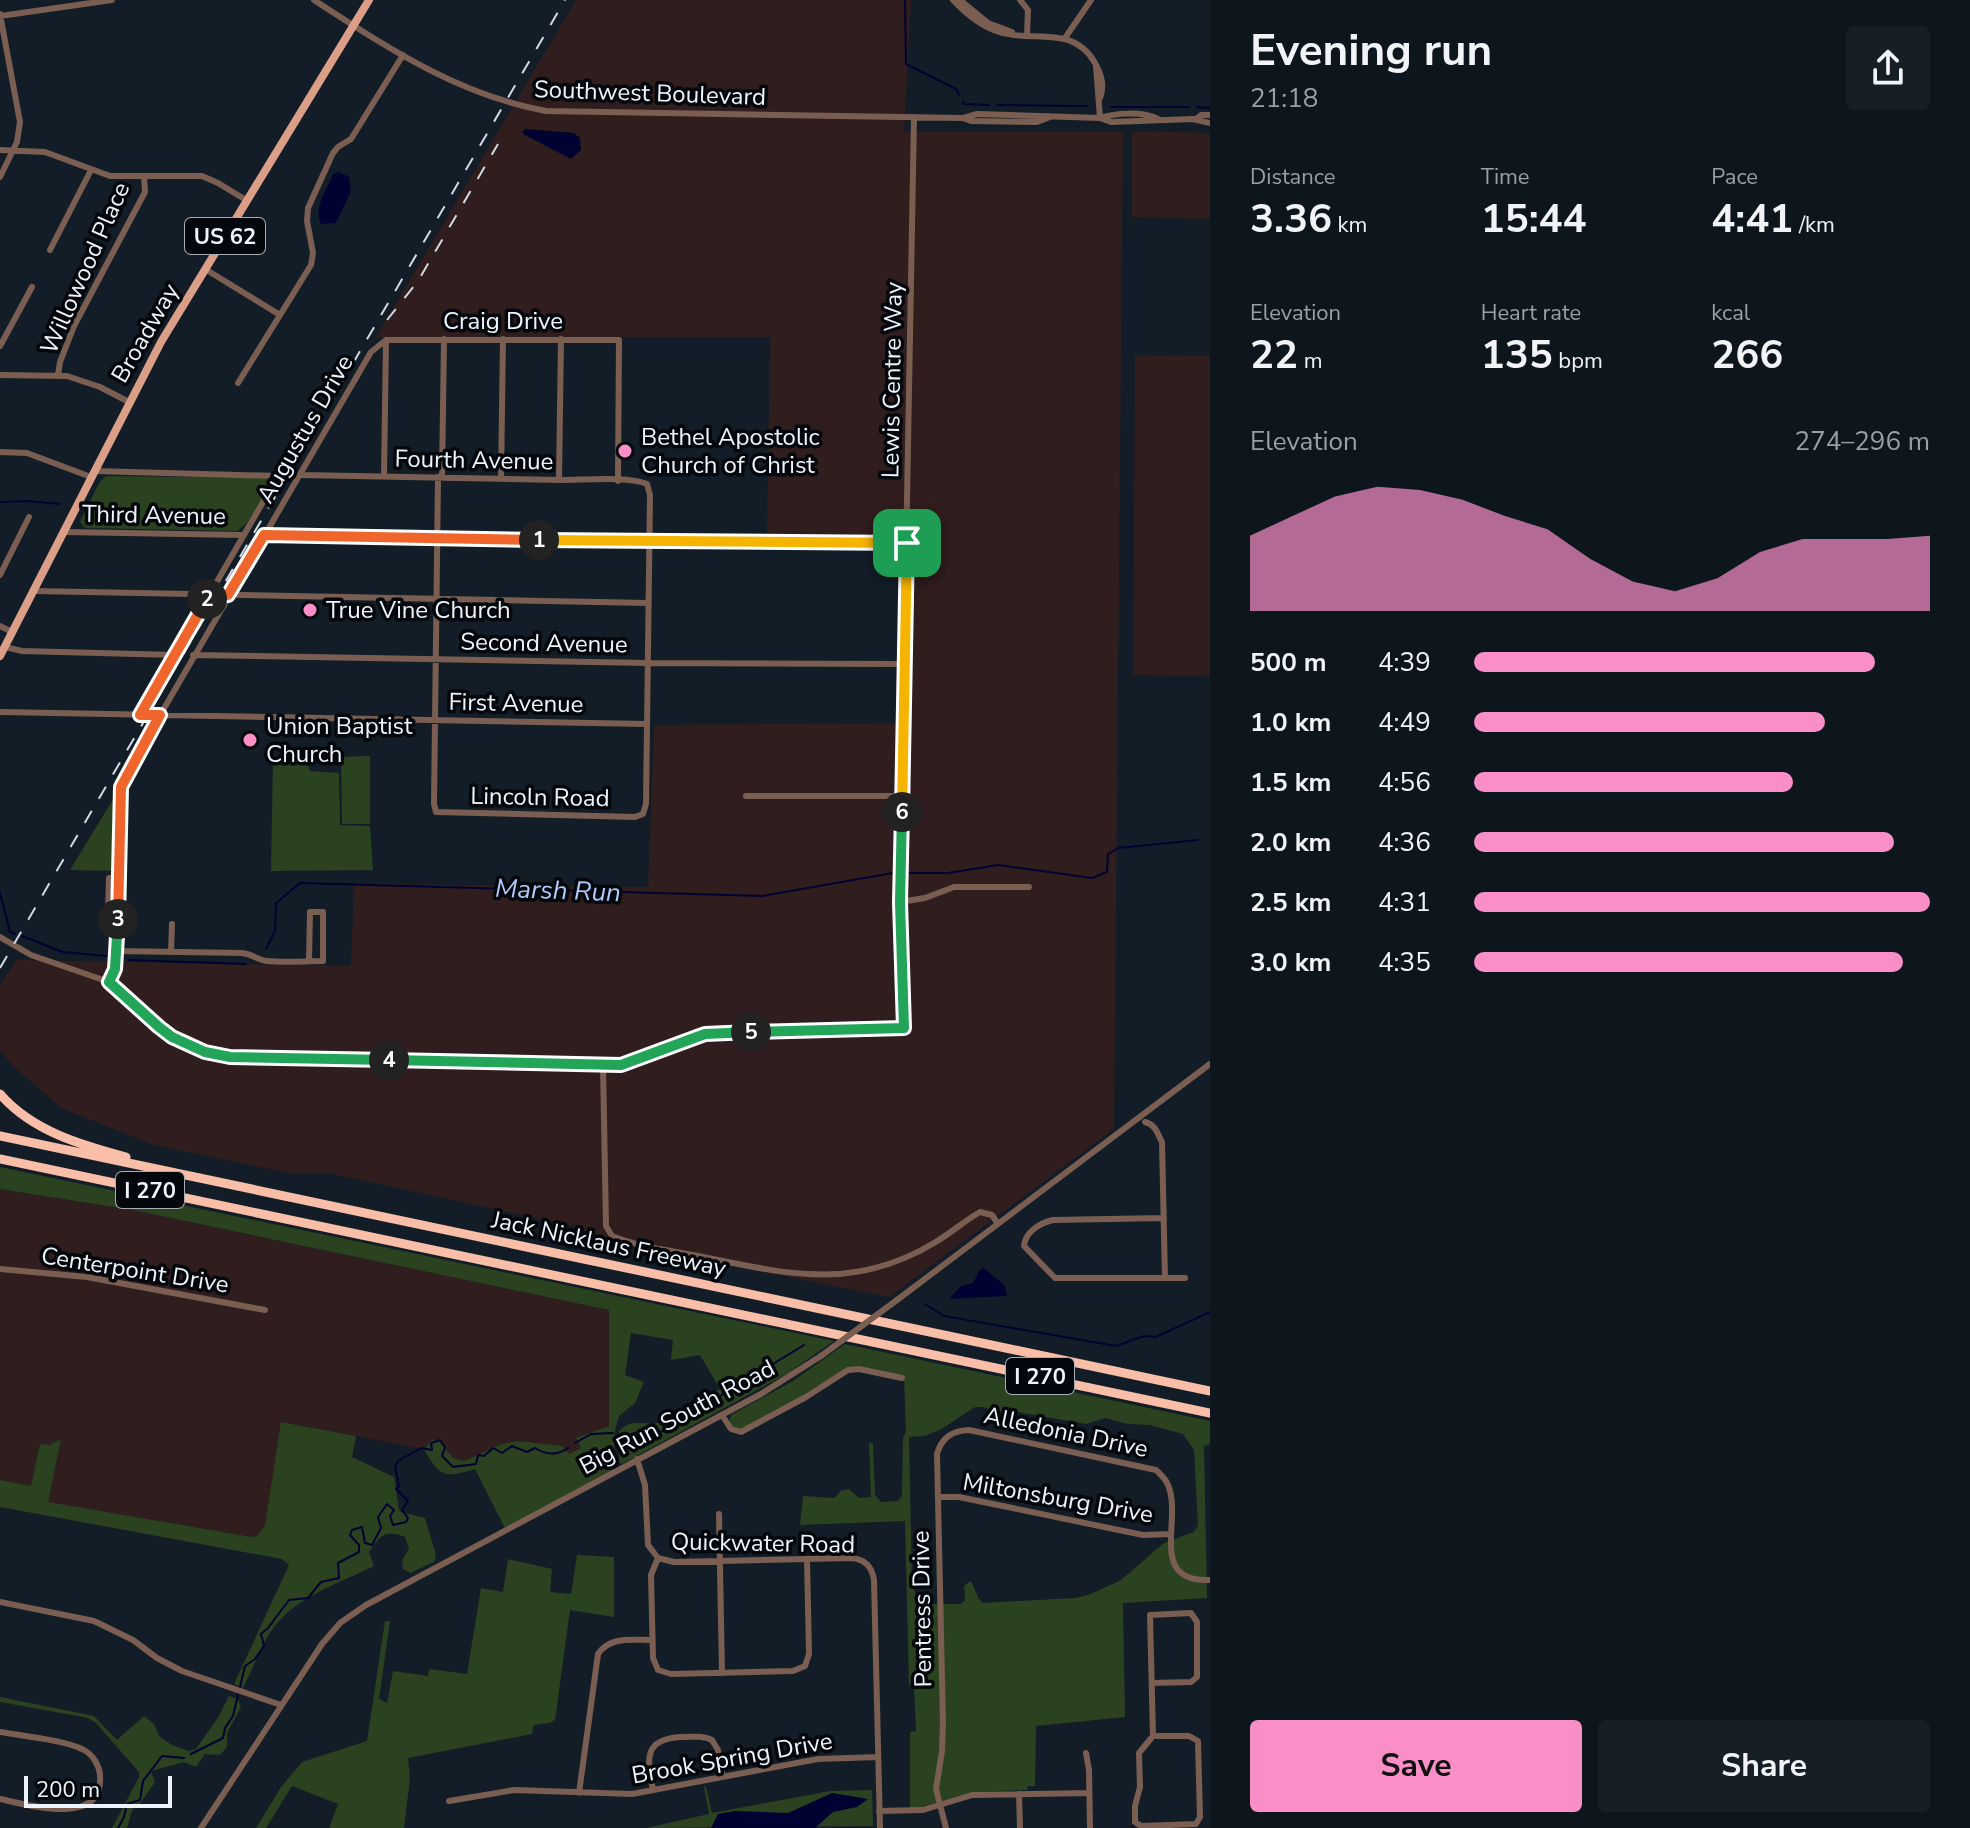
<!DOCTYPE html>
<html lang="en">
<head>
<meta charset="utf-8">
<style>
  :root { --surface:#0e161d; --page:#171f26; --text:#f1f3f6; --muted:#9b9fa4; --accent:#fa8fc8 }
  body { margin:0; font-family:"Nunito Sans",sans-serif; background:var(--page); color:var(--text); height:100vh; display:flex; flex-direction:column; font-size:30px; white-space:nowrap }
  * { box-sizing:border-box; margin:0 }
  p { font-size:26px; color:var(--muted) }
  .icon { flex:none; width:44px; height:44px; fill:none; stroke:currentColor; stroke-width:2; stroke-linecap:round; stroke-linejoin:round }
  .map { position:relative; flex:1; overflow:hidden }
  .sheet { display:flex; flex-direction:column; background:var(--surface); width:760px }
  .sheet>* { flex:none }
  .scale { position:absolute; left:24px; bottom:20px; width:148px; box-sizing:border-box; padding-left:8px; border:4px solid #eef4fc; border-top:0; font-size:22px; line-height:28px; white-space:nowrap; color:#eef4fc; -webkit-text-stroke:6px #04070b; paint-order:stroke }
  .pin { position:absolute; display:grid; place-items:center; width:68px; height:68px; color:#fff; margin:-34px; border-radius:16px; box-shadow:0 4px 12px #0006 }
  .km { position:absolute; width:40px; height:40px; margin:-20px; border-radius:50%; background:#222; color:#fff; font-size:22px; line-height:40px; text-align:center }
  .round { display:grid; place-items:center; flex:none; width:84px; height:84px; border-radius:8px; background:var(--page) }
  .summary { display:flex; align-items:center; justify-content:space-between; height:136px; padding:0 40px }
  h1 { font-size:44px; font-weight:700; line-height:60px }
  .stats { display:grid; grid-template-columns:repeat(3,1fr); gap:12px; height:136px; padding:8px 40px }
  .stats div { display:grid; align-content:center }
  .stats b { font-size:40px; font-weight:700 }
  .stats small { font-size:22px; font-weight:400 }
  .stats p { font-size:22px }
  .chart { height:224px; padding:16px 40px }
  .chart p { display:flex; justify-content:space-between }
  .chart svg { width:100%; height:144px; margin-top:8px; fill:var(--accent); opacity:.7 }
  .cta { display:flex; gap:16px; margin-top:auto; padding:16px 40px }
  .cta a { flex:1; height:92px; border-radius:8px; background:var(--accent); color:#111; font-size:32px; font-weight:700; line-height:92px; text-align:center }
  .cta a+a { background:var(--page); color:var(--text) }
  ul { padding:0 40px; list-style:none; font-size:26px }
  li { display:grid; grid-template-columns:128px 96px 1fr; align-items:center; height:60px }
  li i { height:20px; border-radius:10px; background:var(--accent) }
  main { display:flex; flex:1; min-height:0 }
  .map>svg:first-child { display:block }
  .industrial { fill:#301d1e }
  .green { fill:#2b4221; fill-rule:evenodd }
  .water { fill:#000331 }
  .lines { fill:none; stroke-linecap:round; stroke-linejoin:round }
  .stream { stroke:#000331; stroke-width:2 }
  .minor { stroke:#7a5e52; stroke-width:6 }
  .major { stroke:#db9f88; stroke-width:8 }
  .highway { stroke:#f8bea7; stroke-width:9 }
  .rail { stroke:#d2d9e1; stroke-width:2; stroke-dasharray:14 14; stroke-linecap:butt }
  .minor-bridge { stroke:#7a5e52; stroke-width:6 }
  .split-1-casing { stroke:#fff; stroke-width:16 }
  .split-2-casing { stroke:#fff; stroke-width:16 }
  .split-3-casing { stroke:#fff; stroke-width:16 }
  .split-4-casing { stroke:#fff; stroke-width:16 }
  .split-5-casing { stroke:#fff; stroke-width:16 }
  .split-6-casing { stroke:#fff; stroke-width:16 }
  .split-7-casing { stroke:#fff; stroke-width:16 }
  .split-1 { stroke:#f5b400; stroke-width:10 }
  .split-2 { stroke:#f0652b; stroke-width:10 }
  .split-3 { stroke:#f0652b; stroke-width:10 }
  .split-4 { stroke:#22a559; stroke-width:10 }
  .split-5 { stroke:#22a559; stroke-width:10 }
  .split-6 { stroke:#22a559; stroke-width:10 }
  .split-7 { stroke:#f5b400; stroke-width:10 }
  .poi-dot { fill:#fa8fc8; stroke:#04070b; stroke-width:3 }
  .labels { text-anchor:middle; stroke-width:7; stroke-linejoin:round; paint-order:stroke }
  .shield { fill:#04070b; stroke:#a8adb4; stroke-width:2 }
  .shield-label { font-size:22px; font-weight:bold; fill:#eef4fc }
  .street-label { font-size:24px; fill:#eef4fc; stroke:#04070b }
  .poi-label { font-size:24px; fill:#eef4fc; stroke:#04070b; text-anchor:start }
  .water-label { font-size:26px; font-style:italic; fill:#b0cafa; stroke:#04070b }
</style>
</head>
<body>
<main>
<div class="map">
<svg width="1210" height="1828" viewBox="0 0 1210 1828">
  <rect width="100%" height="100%" fill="#131d27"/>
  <path class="industrial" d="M576 0H911L904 132H1123L1114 1129 889 1297 602 1240 577 1227 333 1174H294L154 1145 61 1108 12 1065 0 1050V985L16 960 351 966 354 884 648 887 654 725 899 723 900 537 767 536 770 337H376Z
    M1132 131 1210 133V219L1132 217Z
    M1135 355 1210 356V676L1133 675Z
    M0 1189 133 1210 609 1310V1426L576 1438 581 1448 569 1455 499 1445 464 1461 453 1458 432 1440 424 1449 282 1422 265 1525 258 1535 252 1537 47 1502 60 1439 49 1445H40L31 1487 0 1480Z"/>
  <path class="green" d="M106 476 267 478 272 482 246 524 237 531 85 528 80 522 99 483Z
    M370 756V824H342L341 757Z
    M305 757 310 771 339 773 340 825 370 826 373 870 271 871 273 758Z
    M117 793 116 871 70 870Z
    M0 1167 834 1341 788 1373 622 1464 619 1462V1431C633 1418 641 1425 656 1423 668 1421 707 1396 720 1389L700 1355 671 1360 673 1340 631 1333 625 1375 644 1382 635 1403 619 1416 615 1430 613 1470 505 1528 475 1469C445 1478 440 1478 424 1449L432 1440H438L453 1458 464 1461 499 1445 517 1441 562 1446 569 1454 581 1448 576 1438 609 1426V1310L133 1210 0 1189Z
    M845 1344 1210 1421V1444L1204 1446 1207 1598 1123 1603 1125 1717 1036 1726 1035 1786H1028L1027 1790 973 1792 922 1807 910 1808V1732L916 1731 914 1685H909L905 1521 800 1525 803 1496 834 1498 841 1491 849 1489 859 1498 871 1497 869 1443H873L875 1495 881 1502 898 1501 902 1495 903 1438 906 1432 904 1377 846 1368 794 1401 742 1429H733L729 1423 731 1415 793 1381ZM975 1407H983L997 1412 1011 1411 1086 1424 1105 1418 1128 1424 1150 1425 1183 1434 1194 1450 1198 1525 1194 1532 1164 1543 1121 1580 1091 1594 1075 1598 983 1603 979 1599 971 1581 964 1586 965 1600 961 1604H924L917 1597 912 1585 909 1437 924 1436 940 1430Z
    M281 1422 356 1436 352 1457 394 1477 399 1509 401 1512 425 1518 436 1555 434 1562 410 1573 403 1569 402 1560 409 1549 405 1537C384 1529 381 1535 369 1552L374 1566C342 1582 303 1594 278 1622 263 1639 254 1667 243 1688L234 1684 289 1565 282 1559 0 1507V1480L31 1486 40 1444 49 1445 61 1439 48 1502 252 1537 258 1535 265 1525Z
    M577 1555 614 1557V1617L570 1610 555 1720 549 1723 534 1725 532 1734 408 1758 410 1778 404 1828H329L338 1804 292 1786 266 1828H256L281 1787 302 1762 367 1741 385 1621H390L379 1699 387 1703 393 1671 428 1676 429 1669 467 1674 481 1588 503 1592 508 1559 552 1569 550 1592 571 1594Z
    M229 1696 238 1699 241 1707 227 1733V1747L220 1755 205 1754 196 1767 184 1762 151 1771 155 1782 139 1805 132 1810 127 1828H112L139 1777V1772L96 1723 88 1718 0 1702V1697L94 1716 117 1740 144 1716 154 1724 159 1736 172 1745 189 1751 196 1749 219 1716Z
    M704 1787H706L712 1813 830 1791 872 1790 873 1826 646 1828 709 1814Z"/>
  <path class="water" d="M525 129 574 133 580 138 581 150 571 159 525 135 522 132Z
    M339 172 349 177 351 191 336 223 321 224C313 206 327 191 333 174Z
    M984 1268 1005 1286 1007 1296 949 1299 961 1286 973 1283 980 1269Z
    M832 1793 868 1799 857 1807 833 1812 815 1828H711L718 1814 735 1811 788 1813Z"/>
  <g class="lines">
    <path class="stream" d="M905 0 906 64 956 89 959 95
      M963 102 964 104 989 105
      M997 105 1087 106
      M1111 107H1189
      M1197 107 1210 108
      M0 502 27 501 60 504
      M908 873H948L998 865 1092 878 1107 872 1108 854 1118 848 1198 840
      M0 893 10 932 15 934
      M22 936 63 952 108 956
      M266 949 275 931 276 903 300 883 762 896 893 873
      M129 960 246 964
      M925 1304 944 1316 1116 1346 1144 1336 1156 1337 1210 1312
      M621 1434 651 1437C658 1431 664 1432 670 1428 680 1422 682 1415 694 1412L804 1345
      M575 1443 591 1434 613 1433
      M240 1687 245 1666 255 1659 264 1646 261 1634 268 1628 289 1600 308 1598 321 1582 339 1578 338 1563 359 1552V1545L350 1535 352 1530 362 1527 365 1543 372 1545 381 1528 378 1517 387 1504 394 1510 390 1516 393 1525 406 1522 408 1518 402 1510 408 1501 396 1489 399 1486 395 1466 398 1461 421 1448 432 1450 431 1443 440 1440 445 1447 442 1456 453 1467 476 1464 478 1455 484 1456 493 1448 502 1453 512 1446 527 1452 535 1448C546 1455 557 1456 568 1448
      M191 1754 223 1738 225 1728 233 1716 238 1695
      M118 1828 124 1817 127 1804 140 1800 143 1781 162 1756 184 1758"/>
    <path class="minor" d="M314 0C388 48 458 95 546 111L963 118 977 114 1100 118C1115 113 1143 111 1158 119
      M953 0C966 14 980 26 999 32 1033 43 1073 24 1095 63 1101 74 1105 85 1100 98
      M960 0 988 23 1012 32
      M1020 0 1028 10 1027 35
      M0 14 20 122 17 142 0 177
      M0 16 112 0
      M1065 38 1091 0
      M1096 66 1100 118
      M963 118 971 121 1037 122 1050 117
      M1100 118 1111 122 1193 119 1210 123
      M1196 119 1201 115H1210
      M0 150 45 152 110 176H202L218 183 246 200
      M50 250 91 170
      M205 269 280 315
      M386 340H619L618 481
      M0 346 32 287
      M0 375 67 376 100 387 129 402
      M58 375 60 362 74 326 145 192 144 176
      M238 383 311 265 313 253 307 221 308 208 333 153 338 147 351 139 403 55
      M0 452 27 453 91 477
      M94 471 278 476 140 715
      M299 475C387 476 475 478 562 480 583 480 630 476 647 484L650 495 646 804 643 814 635 817 436 812 434 804 438 477
      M384 476 386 340
      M442 477 444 339
      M501 479 503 339
      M559 480 561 339
      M64 532 244 535
      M264 535 907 543
      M0 575 29 517
      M34 591 648 603
      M0 626 12 632
      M5 647 22 651 175 655
      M193 655 647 663 895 664
      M0 712 647 724
      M746 796H902
      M900 902 925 898 954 887H1029
      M118 913 108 912 109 878H119
      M0 937 31 955 109 982 172 1037 196 1049 230 1057 617 1065 710 1033 904 1028 900 883 914 117
      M117 951 242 953C252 954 258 960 267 961 285 963 305 961 323 961V912H310L309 961
      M171 952 172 924
      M109 982 115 969 117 951 123 779 371 352 386 340
      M603 1065 606 1226 612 1236C641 1248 676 1251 708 1258 791 1275 856 1290 934 1243 950 1234 964 1221 980 1212L992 1215 998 1224
      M1145 1122C1156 1125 1157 1133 1162 1142L1165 1278
      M1164 1218 1053 1220C1040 1223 1025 1232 1024 1246L1055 1278H1185
      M0 1269 87 1277 265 1310
      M897 1300 1210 1064
      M722 1415 731 1429 741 1432 806 1397 848 1370 859 1369 902 1378
      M637 1459 645 1485 648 1545 658 1558
      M938 1497H959L1143 1535 1171 1534
      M719 1514 722 1673
      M658 1558 674 1562 851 1558C864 1559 872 1566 874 1580L880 1828
      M658 1558 651 1575 653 1658 658 1670 671 1674 793 1671 805 1666 809 1654 807 1559
      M0 1602 94 1621 133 1640 157 1658 182 1671 281 1705
      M1152 1683 1191 1682 1197 1677V1622L1191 1613 1150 1615 1153 1736 1139 1753 1140 1787 1135 1806V1822L1141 1826 1196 1824 1200 1817 1198 1741 1189 1736H1153
      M0 1732C22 1736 65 1740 84 1750 93 1755 99 1765 100 1775 104 1828 29 1805 0 1799
      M1086 1753 1089 1770 1090 1828
      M653 1790C647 1759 643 1739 681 1737 692 1737 702 1735 712 1740L718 1750 723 1777
      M579 1793 598 1654C610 1636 632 1640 652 1640
      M1019 1794 1020 1828
      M449 1801 514 1790 632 1794 818 1759 878 1757
      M879 1811 923 1810 972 1795 1089 1793
      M201 1828 322 1644 340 1623 366 1605 761 1394 821 1356
      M946 1828 936 1789 942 1751 943 1723 937 1454C942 1437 952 1431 969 1430L1156 1470C1161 1475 1166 1479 1168 1485 1183 1520 1147 1582 1210 1580"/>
    <path class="major" d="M0 656 161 342 369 0"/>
    <path class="highway" d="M0 1094C32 1131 81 1145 126 1157
      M0 1136 1210 1391
      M0 1159 1210 1413"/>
    <path class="rail" d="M387 320 418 281 498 144
      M0 968 565 0"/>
    <path class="minor-bridge" d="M821 1356 897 1300"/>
  </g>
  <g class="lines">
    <defs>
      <path id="split-1" d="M539 540 907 543"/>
      <path id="split-2" d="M207 599 210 595H228L264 535 539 540"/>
      <path id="split-3" d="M118 919 121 787 160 715H140L207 599"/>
      <path id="split-4" d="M118 919 115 969 109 982 159 1027 172 1037 205 1052 230 1057 389 1060"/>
      <path id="split-5" d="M389 1060 621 1065 705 1034 751 1032"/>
      <path id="split-6" d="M751 1032 904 1028 900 902 902 812"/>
      <path id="split-7" d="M902 812 907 543"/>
    </defs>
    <use href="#split-1" class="split-1-casing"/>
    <use href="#split-2" class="split-2-casing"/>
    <use href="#split-3" class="split-3-casing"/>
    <use href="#split-4" class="split-4-casing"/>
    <use href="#split-5" class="split-5-casing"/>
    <use href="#split-6" class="split-6-casing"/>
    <use href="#split-7" class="split-7-casing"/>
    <use href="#split-1" class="split-1"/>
    <use href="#split-2" class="split-2"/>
    <use href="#split-3" class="split-3"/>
    <use href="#split-4" class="split-4"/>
    <use href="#split-5" class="split-5"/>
    <use href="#split-6" class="split-6"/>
    <use href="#split-7" class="split-7"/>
  </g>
  <g class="poi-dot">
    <circle cx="625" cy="451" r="8"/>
    <circle cx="310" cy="610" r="8"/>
    <circle cx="250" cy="740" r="8"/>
  </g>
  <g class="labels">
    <g class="shield">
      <rect x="185" y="218" width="80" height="36" rx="6"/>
      <rect x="116" y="1172" width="68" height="36" rx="6"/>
      <rect x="1006" y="1358" width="68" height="36" rx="6"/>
    </g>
    <g class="shield-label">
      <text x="225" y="244">US 62</text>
      <text x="150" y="1198">I 270</text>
      <text x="1040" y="1384">I 270</text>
    </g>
    <g class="street-label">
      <text transform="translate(650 93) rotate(2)" y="8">Southwest Boulevard</text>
      <text transform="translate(85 268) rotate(-66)" y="8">Willowood Place</text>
      <text x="503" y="329">Craig Drive</text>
      <text transform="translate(145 333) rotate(-60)" y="8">Broadway</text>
      <text transform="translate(892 380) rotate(-89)" y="8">Lewis Centre Way</text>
      <text transform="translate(305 429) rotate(-60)" y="8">Augustus Drive</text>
      <text transform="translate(474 460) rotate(1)" y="8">Fourth Avenue</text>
      <text transform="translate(154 515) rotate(1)" y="8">Third Avenue</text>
      <text transform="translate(544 643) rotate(1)" y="8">Second Avenue</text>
      <text transform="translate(516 703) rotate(1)" y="8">First Avenue</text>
      <text transform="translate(540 797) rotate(1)" y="8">Lincoln Road</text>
      <text transform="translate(609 1244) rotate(12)" y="8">Jack Nicklaus Freeway</text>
      <text transform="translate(135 1270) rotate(9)" y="8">Centerpoint Drive</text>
      <text transform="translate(677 1417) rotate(-28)" y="8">Big Run South Road</text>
      <text transform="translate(1066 1432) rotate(12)" y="8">Alledonia Drive</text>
      <text transform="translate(1058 1498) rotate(10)" y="8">Miltonsburg Drive</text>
      <text transform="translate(763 1543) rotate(1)" y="8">Quickwater Road</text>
      <text transform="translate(922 1609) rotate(-91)" y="8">Pentress Drive</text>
      <text transform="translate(732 1758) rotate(-10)" y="8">Brook Spring Drive</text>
    </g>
    <g class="poi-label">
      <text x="641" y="445">Bethel Apostolic<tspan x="641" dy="28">Church of Christ</tspan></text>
      <text x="326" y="618">True Vine Church</text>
      <text x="266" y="734">Union Baptist<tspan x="266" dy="28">Church</tspan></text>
    </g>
    <g class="water-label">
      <text transform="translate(558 890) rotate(2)" y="9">Marsh Run</text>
    </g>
  </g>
</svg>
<div class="scale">200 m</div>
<div class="pin" style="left:907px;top:543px;background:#1e9e55"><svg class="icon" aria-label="arrive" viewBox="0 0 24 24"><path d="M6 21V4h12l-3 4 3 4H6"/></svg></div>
<b class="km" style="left:539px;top:540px">1</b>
<b class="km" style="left:207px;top:599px">2</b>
<b class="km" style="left:118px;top:919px">3</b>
<b class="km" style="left:389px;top:1060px">4</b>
<b class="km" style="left:751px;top:1032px">5</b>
<b class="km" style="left:902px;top:812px">6</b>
</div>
<section class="sheet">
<div class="summary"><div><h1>Evening run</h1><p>21:18</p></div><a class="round"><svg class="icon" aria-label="share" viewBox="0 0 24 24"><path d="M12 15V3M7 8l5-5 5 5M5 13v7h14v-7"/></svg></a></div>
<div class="stats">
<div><p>Distance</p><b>3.36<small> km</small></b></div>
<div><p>Time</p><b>15:44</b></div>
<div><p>Pace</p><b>4:41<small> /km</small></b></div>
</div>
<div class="stats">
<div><p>Elevation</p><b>22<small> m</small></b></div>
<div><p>Heart rate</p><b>135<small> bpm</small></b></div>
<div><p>kcal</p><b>266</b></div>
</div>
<div class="chart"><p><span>Elevation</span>274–296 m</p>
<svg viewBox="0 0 160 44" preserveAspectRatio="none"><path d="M0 44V21L10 15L20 9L30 6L40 7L50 10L60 15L70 19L80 28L90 35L100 38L110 34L120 26L130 22L140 22L150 22L160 21V44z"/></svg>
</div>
<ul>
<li><b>500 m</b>4:39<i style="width:88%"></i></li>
<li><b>1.0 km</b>4:49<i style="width:77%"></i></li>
<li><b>1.5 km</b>4:56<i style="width:70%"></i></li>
<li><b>2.0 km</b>4:36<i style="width:92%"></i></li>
<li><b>2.5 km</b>4:31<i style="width:100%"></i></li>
<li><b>3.0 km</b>4:35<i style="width:94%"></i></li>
</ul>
<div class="cta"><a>Save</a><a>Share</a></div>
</section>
</main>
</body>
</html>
